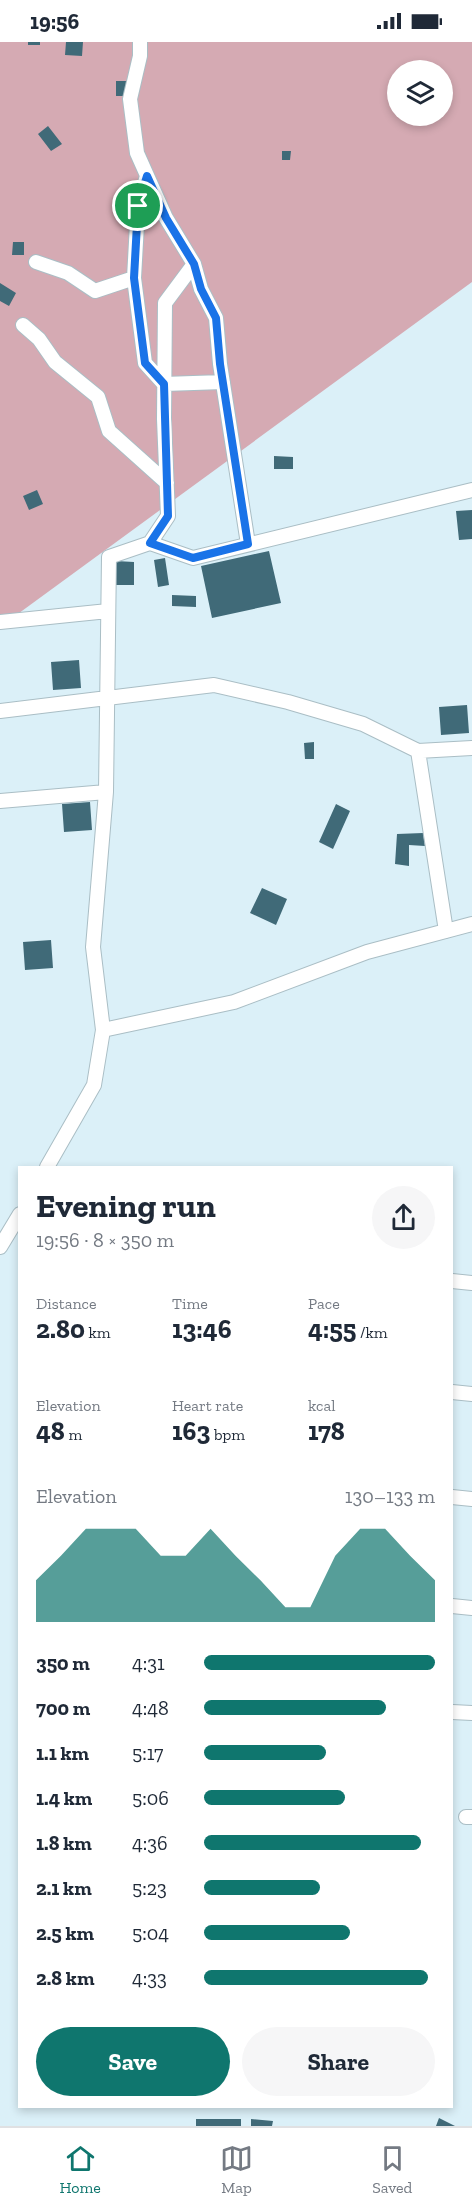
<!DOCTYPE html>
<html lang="en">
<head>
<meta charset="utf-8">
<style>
  :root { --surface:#fff; --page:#f6f6f7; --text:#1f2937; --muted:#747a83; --line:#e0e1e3; --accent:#0f766e }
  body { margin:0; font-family:"Zilla Slab",serif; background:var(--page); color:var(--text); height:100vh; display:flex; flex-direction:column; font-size:22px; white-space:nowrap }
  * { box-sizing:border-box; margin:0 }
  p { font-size:20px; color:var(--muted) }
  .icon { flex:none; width:33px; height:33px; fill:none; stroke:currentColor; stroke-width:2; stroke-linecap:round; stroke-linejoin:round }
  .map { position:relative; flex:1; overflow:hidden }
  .side { position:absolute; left:18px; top:1124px; width:435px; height:942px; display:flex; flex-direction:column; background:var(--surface); border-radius:0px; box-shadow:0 3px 9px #0003 }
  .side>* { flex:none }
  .controls { position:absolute; left:387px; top:18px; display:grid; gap:12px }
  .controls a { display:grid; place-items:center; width:66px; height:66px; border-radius:50%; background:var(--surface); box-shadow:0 3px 9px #0003; font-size:30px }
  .pin { position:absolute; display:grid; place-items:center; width:51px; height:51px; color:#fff; margin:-26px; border:3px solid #fff; border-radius:50%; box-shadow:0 2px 6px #0007 }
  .round { display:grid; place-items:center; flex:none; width:63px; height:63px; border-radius:32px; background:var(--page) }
  .summary { display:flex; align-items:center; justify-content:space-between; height:102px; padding:0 18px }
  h1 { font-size:33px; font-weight:700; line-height:45px }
  .figures { display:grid; grid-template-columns:repeat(3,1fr); gap:9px; height:102px; padding:6px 18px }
  .figures div { display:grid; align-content:center }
  .figures b { font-size:26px; font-weight:700 }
  .figures small { font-size:16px; font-weight:400 }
  .figures p { font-size:16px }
  .chart { height:168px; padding:12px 18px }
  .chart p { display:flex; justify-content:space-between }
  .chart svg { width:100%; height:108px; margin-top:6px; fill:var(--accent); opacity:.7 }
  .primary-button { display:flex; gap:12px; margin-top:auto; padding:12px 18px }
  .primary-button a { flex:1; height:69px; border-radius:36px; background:var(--accent); color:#fff; font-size:24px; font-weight:700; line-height:69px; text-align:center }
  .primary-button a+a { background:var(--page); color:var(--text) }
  ul { padding:0 18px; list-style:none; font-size:20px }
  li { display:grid; grid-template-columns:96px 72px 1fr; align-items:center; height:45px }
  li i { height:15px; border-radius:8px; background:var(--accent) }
  .status { display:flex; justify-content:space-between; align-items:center; height:42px; padding:0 30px; background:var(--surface); direction:ltr }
  .status svg { height:16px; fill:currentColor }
  .tab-bar { display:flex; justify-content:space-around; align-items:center; height:84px; border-top:2px solid var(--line); background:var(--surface); font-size:16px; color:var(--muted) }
  .tab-bar a { display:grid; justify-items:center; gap:3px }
  .tab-bar .active { color:var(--accent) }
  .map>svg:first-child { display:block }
  .forest { fill:#d5aab3; fill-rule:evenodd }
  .building { fill:#406a78 }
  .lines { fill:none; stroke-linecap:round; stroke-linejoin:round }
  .minor-casing { stroke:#aabec5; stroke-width:16 }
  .minor { stroke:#fff; stroke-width:14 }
  .route-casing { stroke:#fff; stroke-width:12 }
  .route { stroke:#1a73e8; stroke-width:8 }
</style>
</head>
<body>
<div class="status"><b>19:56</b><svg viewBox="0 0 49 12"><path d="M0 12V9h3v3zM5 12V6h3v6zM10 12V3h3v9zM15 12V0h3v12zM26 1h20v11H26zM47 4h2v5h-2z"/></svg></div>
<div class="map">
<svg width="472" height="2084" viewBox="0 0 472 2084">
  <rect width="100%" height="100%" fill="#dbf0f8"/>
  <path class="forest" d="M0 0H472V240L0 585ZM398 28H442V74H398Z"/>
  <path class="building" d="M28 0H40V3H28Z
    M66 0H83L82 14 65 13Z
    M116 39H128L127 54H116Z
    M48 84 62 102 51 109 38 92Z
    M282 109H291L290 118H282Z
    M13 200H24V213H12Z
    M0 241 16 251 9 264 0 259Z
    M274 414 293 415V427H274Z
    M37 448 43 462 29 468 23 454Z
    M472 468V497L459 498 456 469Z
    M269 509 281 561 212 576 201 524Z
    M165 516 169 543 158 545 154 518Z
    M116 519 134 520V543H115Z
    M172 553 196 554V565L172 564Z
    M79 618 81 646 53 648 51 620Z
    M467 663 469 691 441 693 439 665Z
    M314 700V717H305L304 701Z
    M90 760 92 788 64 790 62 762Z
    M336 762 350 769 333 807 319 800Z
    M423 791 425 804 409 803V824L395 822 397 792Z
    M262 846 287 857 276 883 250 871Z
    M51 898 53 926 25 928 23 900Z
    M439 2076 455 2084H436Z
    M196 2077H241V2084H196Z
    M251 2077 273 2079 272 2084H251Z"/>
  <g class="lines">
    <defs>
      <path id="minor" d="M147 134 138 164 134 236 145 321 164 342 223 340
        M36 220 68 231 95 249 134 236
        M194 222 201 247 216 276 220 322 248 502
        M23 283 39 297 55 320 98 355 109 389 167 441
        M150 501 193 516 472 448
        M0 580 108 569
        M0 669 214 643 288 660 363 682 418 709
        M0 759 106 750
        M446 889 418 709 472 706
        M103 988 234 960 367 910 472 882
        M47 1125 94 1043 103 988 93 905 106 750 109 515 150 501 168 474 164 377 165 261 194 222 166 176 137 111 130 57 140 14V0
        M0 1205 20 1172
        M452 1239 472 1241
        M452 1350 472 1352
        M452 1455 472 1457
        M452 1564 472 1566
        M452 1670 472 1671
        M466 1775H472"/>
    </defs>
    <use href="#minor" class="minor-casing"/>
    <use href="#minor" class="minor"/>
  </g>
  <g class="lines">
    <defs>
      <path id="route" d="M147 134 166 176 194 222 201 247 216 276 220 322 248 502 193 516 150 501 168 474 164 342 145 321 134 236 138 164Z"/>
    </defs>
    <use href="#route" class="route-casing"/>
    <use href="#route" class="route"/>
  </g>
</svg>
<div class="controls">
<a><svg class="icon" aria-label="layers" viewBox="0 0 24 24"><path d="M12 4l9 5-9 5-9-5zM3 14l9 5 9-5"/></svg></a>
</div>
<div class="pin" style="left:138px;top:164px;background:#1e9e55"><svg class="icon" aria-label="arrive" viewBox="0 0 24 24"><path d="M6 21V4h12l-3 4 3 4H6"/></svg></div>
<section class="side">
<div class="summary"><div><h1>Evening run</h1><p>19:56 · 8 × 350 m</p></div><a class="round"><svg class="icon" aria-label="share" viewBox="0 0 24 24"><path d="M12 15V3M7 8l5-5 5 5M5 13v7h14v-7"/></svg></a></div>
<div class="figures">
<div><p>Distance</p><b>2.80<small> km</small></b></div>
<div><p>Time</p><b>13:46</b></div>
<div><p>Pace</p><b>4:55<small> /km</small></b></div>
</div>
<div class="figures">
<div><p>Elevation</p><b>48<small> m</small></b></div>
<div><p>Heart rate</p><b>163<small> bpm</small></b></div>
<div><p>kcal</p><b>178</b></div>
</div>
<div class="chart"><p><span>Elevation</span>130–133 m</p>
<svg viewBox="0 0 160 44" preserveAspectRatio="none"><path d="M0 44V27L10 17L20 6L30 6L40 6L50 17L60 17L70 6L80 17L90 27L100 38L110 38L120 17L130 6L140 6L150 17L160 27V44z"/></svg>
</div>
<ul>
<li><b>350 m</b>4:31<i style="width:100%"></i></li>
<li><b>700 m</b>4:48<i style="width:79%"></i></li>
<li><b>1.1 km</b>5:17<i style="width:53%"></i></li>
<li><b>1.4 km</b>5:06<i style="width:61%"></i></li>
<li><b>1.8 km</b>4:36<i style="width:94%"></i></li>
<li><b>2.1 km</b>5:23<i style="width:50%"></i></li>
<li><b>2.5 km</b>5:04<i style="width:63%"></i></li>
<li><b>2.8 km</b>4:33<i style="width:97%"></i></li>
</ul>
<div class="primary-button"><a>Save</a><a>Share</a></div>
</section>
</div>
<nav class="tab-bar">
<a class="active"><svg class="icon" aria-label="home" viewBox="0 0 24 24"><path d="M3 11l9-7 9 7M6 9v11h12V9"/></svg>Home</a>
<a><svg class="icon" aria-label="map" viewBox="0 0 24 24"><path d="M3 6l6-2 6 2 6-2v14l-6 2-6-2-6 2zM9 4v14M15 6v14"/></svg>Map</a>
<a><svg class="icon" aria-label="saved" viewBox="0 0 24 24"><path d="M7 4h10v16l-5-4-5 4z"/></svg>Saved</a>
</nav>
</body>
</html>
